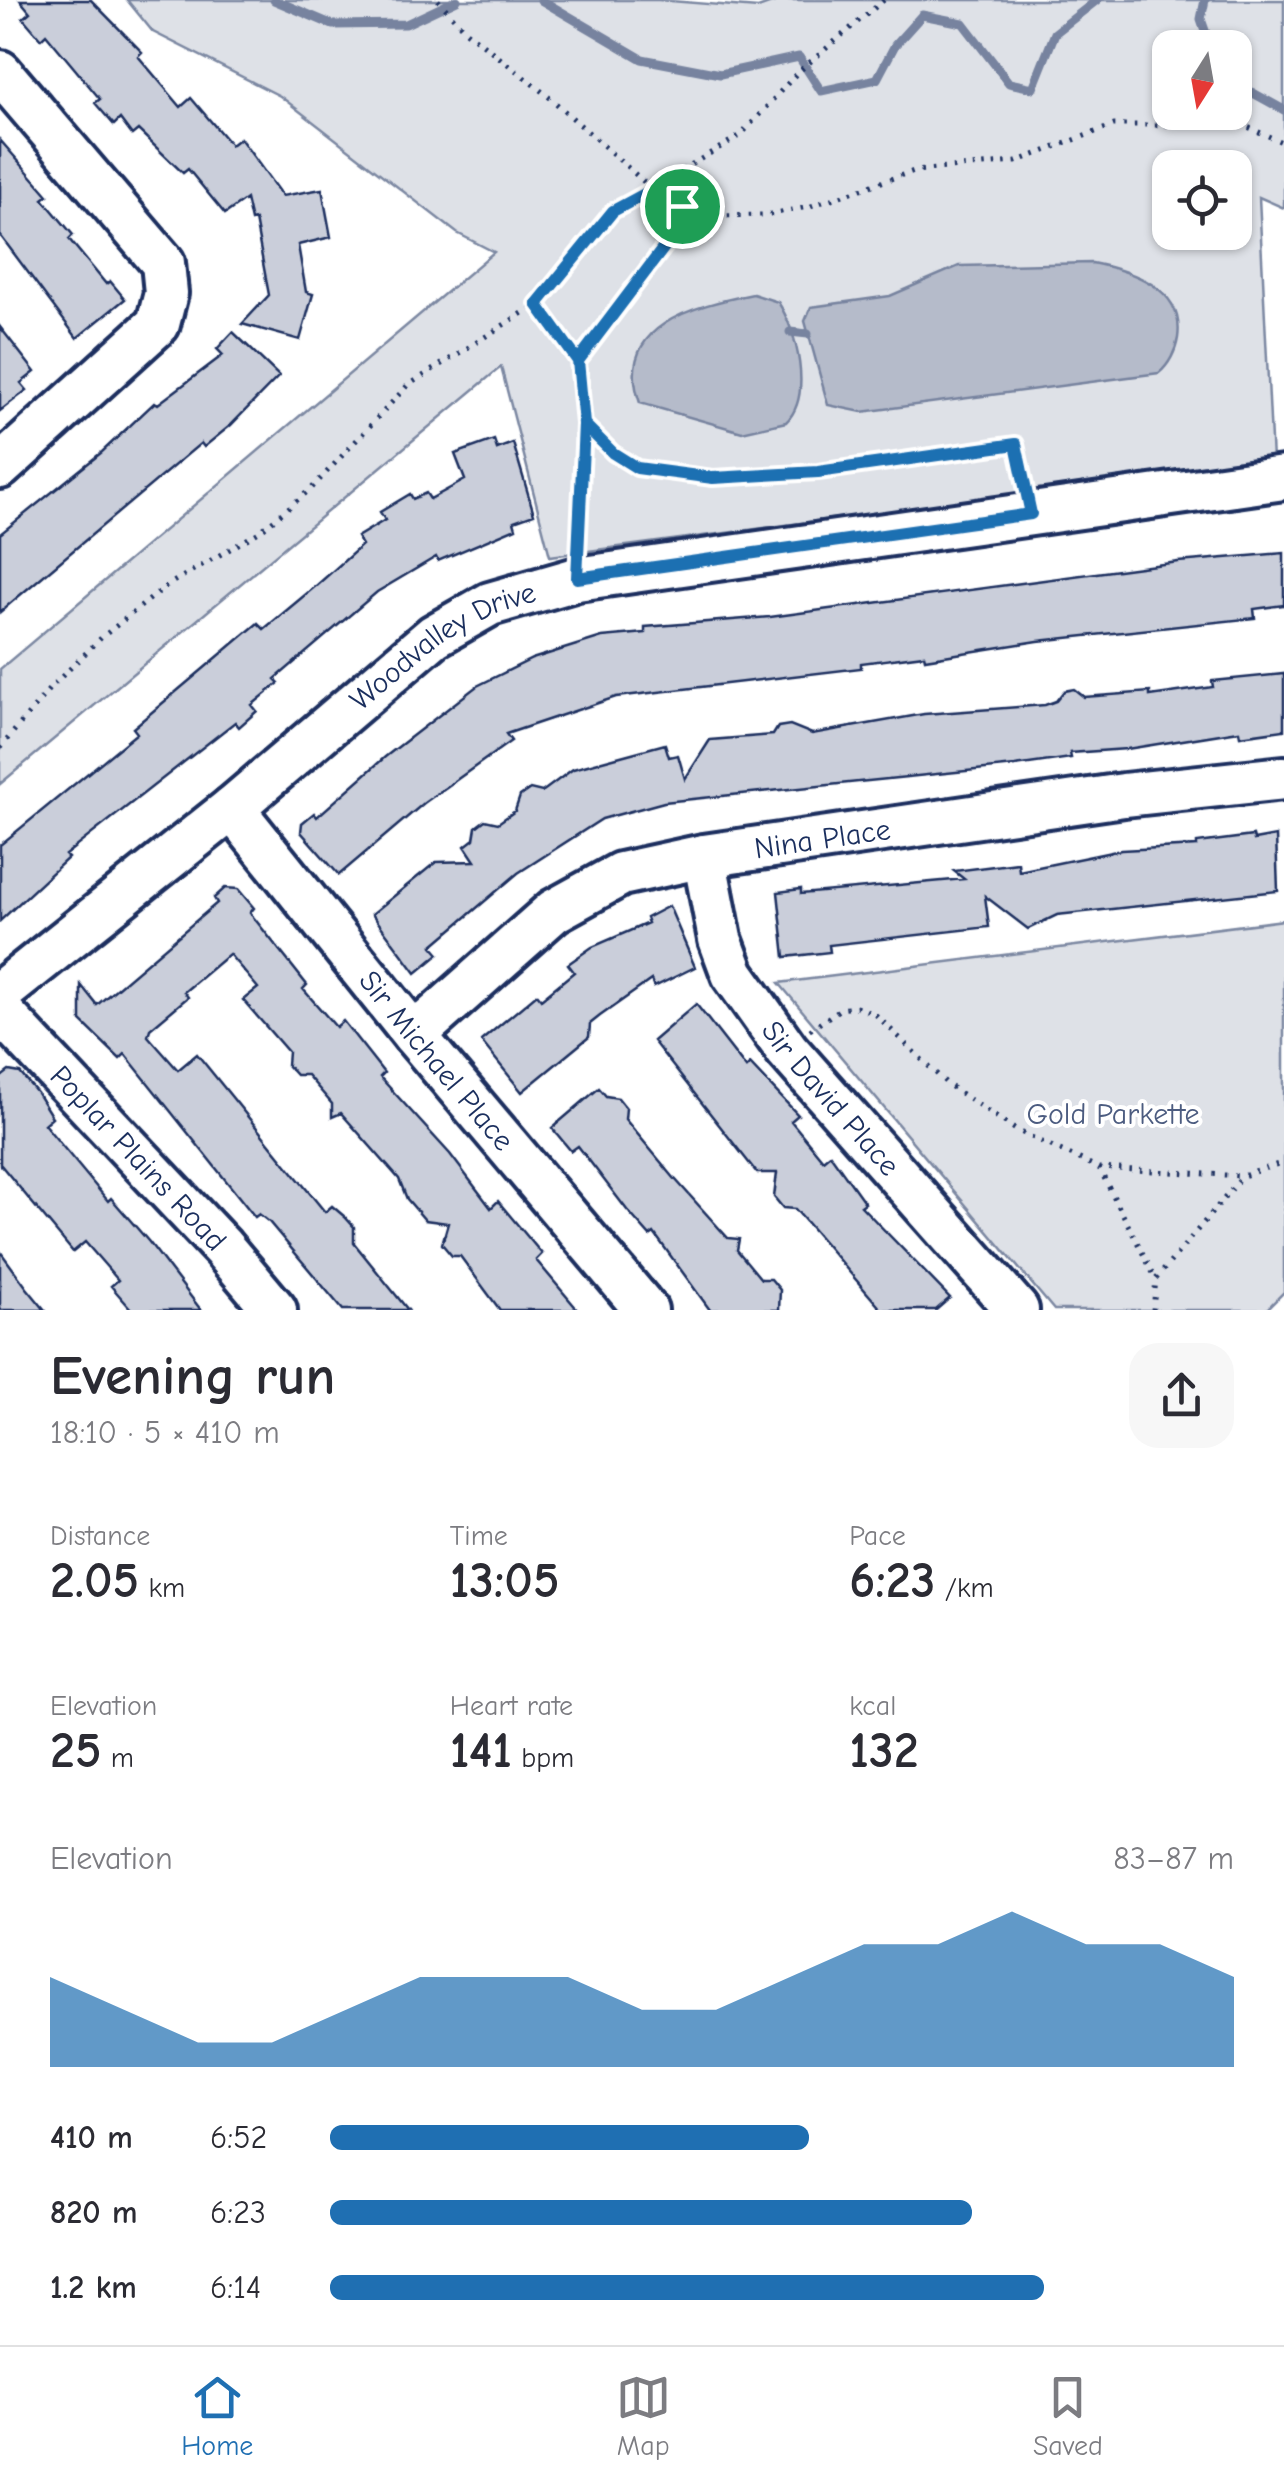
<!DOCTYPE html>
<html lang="en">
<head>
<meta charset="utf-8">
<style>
  :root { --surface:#fff; --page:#f7f7f7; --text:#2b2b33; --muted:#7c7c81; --line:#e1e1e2; --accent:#1f6fb2 }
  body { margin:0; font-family:"Comic Neue",sans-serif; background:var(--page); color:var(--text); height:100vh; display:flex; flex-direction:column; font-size:38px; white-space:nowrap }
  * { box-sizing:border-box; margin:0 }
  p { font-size:32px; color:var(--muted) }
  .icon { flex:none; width:55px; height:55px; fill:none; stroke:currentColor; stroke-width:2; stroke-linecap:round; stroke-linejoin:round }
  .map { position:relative; height:1310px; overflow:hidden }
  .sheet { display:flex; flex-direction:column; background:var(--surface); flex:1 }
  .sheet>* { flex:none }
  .needle { width:65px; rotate:191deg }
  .fabs { position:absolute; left:1152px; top:30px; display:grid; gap:20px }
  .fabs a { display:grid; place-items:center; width:100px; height:100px; border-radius:20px; background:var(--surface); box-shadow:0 2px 8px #0004; font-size:50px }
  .pin { position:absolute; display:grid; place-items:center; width:85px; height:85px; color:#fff; margin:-42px; border:5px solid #fff; border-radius:50%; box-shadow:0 2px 10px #0007 }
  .round { display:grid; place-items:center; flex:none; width:105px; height:105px; border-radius:30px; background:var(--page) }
  .headline { display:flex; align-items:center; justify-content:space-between; height:170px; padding:0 50px }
  h1 { font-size:55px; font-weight:800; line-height:75px }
  .metrics { display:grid; grid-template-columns:repeat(3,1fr); gap:15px; height:170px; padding:10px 50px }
  .metrics div { display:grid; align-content:center }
  .metrics b { font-size:50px; font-weight:800 }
  .metrics small { font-size:28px; font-weight:400 }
  .metrics p { font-size:28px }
  .chart { height:280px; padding:20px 50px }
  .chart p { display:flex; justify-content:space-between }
  .chart svg { width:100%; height:180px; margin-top:10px; fill:var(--accent); opacity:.7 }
  ul { padding:0 50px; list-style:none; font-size:32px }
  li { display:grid; grid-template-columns:160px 120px 1fr; align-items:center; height:75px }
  li i { height:25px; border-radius:12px; background:var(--accent) }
  .tabs { display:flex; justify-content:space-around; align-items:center; height:140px; border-top:2px solid var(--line); background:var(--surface); font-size:28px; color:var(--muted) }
  .tabs a { display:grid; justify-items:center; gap:5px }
  .tabs .current { color:var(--accent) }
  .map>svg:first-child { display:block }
  .green { fill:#dee1e7; stroke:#7c88a2; stroke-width:2.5; fill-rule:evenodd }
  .water { fill:#b5bbca; stroke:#77839f; stroke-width:2.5 }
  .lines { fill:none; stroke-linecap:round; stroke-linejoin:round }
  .stream { stroke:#77839f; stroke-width:9 }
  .building { fill:#caceda; stroke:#1b2f5e; stroke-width:2.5 }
  .minor-casing { stroke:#1b2f5e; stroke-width:50 }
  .path { stroke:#1b2f5e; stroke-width:5; stroke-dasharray:2.5 8; stroke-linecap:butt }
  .minor { stroke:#fff; stroke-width:42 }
  .route-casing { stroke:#fff; stroke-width:20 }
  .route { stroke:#1f6fb2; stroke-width:12 }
  .labels { text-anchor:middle; stroke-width:8; stroke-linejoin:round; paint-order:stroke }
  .street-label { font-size:30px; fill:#1b2f5e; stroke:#fff }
  .park-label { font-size:30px; fill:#4c5c80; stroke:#fff }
</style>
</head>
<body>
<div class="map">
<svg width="1284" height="1310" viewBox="0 0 1284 1310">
  <rect width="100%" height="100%" fill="#fff"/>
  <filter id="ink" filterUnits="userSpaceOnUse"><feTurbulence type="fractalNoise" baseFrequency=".01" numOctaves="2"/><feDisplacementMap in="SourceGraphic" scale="20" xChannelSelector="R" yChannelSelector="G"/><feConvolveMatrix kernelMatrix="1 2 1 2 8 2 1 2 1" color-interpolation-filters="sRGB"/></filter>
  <g filter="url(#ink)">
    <path class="green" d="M127 0H658L758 8 780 0H1284V208L1259 197 1272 461 550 556 501 367 0 784V669L494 252 457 233 280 96 153 32ZM1170 48H1235V112H1170ZM1170 168H1235V232H1170Z
      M1284 920V1292L1266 1310H1054L779 983Z"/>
    <path class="water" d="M1092 263C1132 271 1185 288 1178 338 1176 351 1169 365 1159 373L862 412 828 405 805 321 811 307 890 296 959 266Z
      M753 294 778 302C797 331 813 396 786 422L742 432 640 403C613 325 694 306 753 294Z"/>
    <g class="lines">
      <path class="stream" d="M274 0 333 25 406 24 457 0
        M541 0 642 59 720 74 799 57 821 91 877 79 895 45 922 15 963 23 1009 83 1033 88 1055 33 1097 0
        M1205 0 1201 19 1211 48
        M1235 83 1284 110
        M790 332 808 334"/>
    </g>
    <path class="building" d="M20 0H91L142 52 138 56 181 107 191 98 231 145 240 138 282 196 322 189 331 237 298 245 306 292 313 294 300 340 242 324 269 295 255 220 251 221 246 199 225 214 188 169 183 173 138 130 132 135 120 119 114 125 95 103 100 99 46 34 41 39 23 18 30 12Z
      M0 140 48 195 43 199 73 235 69 239 106 284 110 281 125 299 77 338 0 235Z
      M0 327 35 372 21 383 27 390 0 411Z
      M233 332 279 376 231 425 204 447 201 443 0 612V534L102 452 155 402 158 404 223 355 217 349Z
      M494 440 497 449 513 443 534 514 514 521 516 528 438 561 436 557 377 592 275 679 279 683 252 705 257 711 239 727 235 722 65 855 68 858 0 921V845L137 733 133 728 258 623 264 629 317 585 362 545 357 537 385 520 380 512 410 494 413 499 426 493 430 499 465 480 455 454Z
      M1284 553V605L1254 609 1255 618 1038 641 925 659 924 655 861 663V668L616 697 506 734 511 741 424 803 339 875 301 832 302 823 314 813 317 817 385 757 477 686 532 659 602 637 645 633V627L770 617 1178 562Z
      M1284 674V730L1240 736 1239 731 1127 749 1070 753 1071 758 1015 766 664 802 602 819 518 873 432 946 439 954 416 973 372 914 436 862 475 861 465 846 474 839 476 827 485 820 498 823 515 811 520 796 530 789 542 792 573 769 665 744 669 757 678 755 685 779 710 740 773 735 778 727 790 725 812 734 924 714 1045 705 1056 701 1064 691 1074 689 1084 697 1150 692V696L1213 687 1212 681Z
      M1253 836 1254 840 1276 836 1278 891 1057 915 1028 929 985 896 989 927 829 945 830 952 785 957 778 892 801 889V894L964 879 954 871 1018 863 1019 871 1121 850 1197 846V843Z
      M225 888 238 889 254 908 250 913 307 985 303 989 336 1027 343 1021 384 1073 380 1077 450 1154 491 1208 498 1201 507 1212 542 1254 536 1260 578 1310H500L460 1256H452L442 1244 448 1223 425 1220 407 1199 399 1179 341 1113 332 1117V1104L307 1075H296L287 1065 288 1052 243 1000 258 988 229 954 184 992 188 997 150 1029 148 1036 178 1070 197 1054 325 1212 332 1206 345 1217 354 1227V1243L408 1310H343L269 1222 259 1214 255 1217 125 1054 120 1059 81 1021V985L97 1005 217 903 214 898Z
      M669 906 695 967 654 987 651 980 600 1016 590 1024 589 1037 522 1092 481 1041 537 994 541 999 574 972 568 964 592 947 648 923 646 918Z
      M696 1004 746 1068 750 1064 798 1115 791 1121 823 1160 830 1154 865 1203 861 1206 950 1298 936 1310H882L795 1209 783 1208 774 1197 777 1173H757L653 1041Z
      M9 1071 20 1073 37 1093 52 1117 44 1124 108 1201 111 1198 149 1242 201 1310H132L111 1286 118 1280 85 1242 73 1252 0 1164V1078Z
      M599 1088 606 1096 618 1098 626 1108 625 1119 675 1179 728 1238 739 1239 737 1250 761 1279H771L780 1290 779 1310H710L654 1233 650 1236 627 1210 578 1146 571 1151 552 1128Z
      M0 1251 27 1288 45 1310H0Z"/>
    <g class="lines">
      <defs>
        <g id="minor">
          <path d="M0 72 163 263 166 293 158 324 0 467"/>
          <path id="s1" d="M232 808 414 1035 646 1310"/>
          <path id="s2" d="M704 856 720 939 733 974 787 1050 1017 1310"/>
          <path id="s3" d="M0 993 232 808 434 636 490 604 577 579 1284 478"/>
          <path id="s4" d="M0 1011 222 1247 275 1310"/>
          <path id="s5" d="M414 1035 554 911 621 874 704 856 1124 795 1284 778"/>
        </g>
      </defs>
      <use href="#minor" class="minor-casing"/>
      <path class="path" d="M438 0 466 31 549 97 653 190 712 216 765 215 808 207 914 171 1016 162 1114 125H1243L1284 143
        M537 304 578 361 585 424 613 453 637 468 713 478 818 472 1016 445 1024 482
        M579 360 668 242 681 206
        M578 546 585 424
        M0 748 50 688 102 637 168 585 259 532 312 488 407 386 537 304 613 211 741 135 797 73 884 0
        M810 1030 840 1009 856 1007 876 1015 947 1084 1016 1130 1099 1168 1243 1176
        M1099 1168 1156 1279
        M1153 1310 1156 1279 1243 1176 1284 1162"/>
      <use href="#minor" class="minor"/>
    </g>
  </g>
  <g class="lines" filter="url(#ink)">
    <defs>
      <path id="route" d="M682 206 668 242 578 361 584 424 577 578 1031 514 1016 444 818 472 713 478 637 468 613 453 584 424 578 361 537 304 613 211 652 190 682 206"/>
    </defs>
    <use href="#route" class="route-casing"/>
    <use href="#route" class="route"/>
  </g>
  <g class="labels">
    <g class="street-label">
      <text dy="10" stroke="none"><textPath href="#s3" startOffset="565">Woodvalley Drive</textPath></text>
      <text dy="10" stroke="none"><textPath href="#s5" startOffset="468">Nina Place</textPath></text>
      <text dy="10" stroke="none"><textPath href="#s1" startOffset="325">Sir Michael Place</textPath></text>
      <text dy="10" stroke="none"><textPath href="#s2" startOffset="280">Sir David Place</textPath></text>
      <text dy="10" stroke="none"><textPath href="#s4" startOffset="202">Poplar Plains Road</textPath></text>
    </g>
    <g class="park-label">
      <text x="1113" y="1124">Gold Parkette</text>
    </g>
  </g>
</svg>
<div class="fabs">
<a><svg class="needle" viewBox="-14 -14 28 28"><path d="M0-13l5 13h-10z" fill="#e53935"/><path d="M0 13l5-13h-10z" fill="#7c7c81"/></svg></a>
<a><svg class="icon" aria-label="locate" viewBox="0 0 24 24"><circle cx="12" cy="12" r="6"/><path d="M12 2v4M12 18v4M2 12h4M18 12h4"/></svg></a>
</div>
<div class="pin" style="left:682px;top:206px;background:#1e9e55"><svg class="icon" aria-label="arrive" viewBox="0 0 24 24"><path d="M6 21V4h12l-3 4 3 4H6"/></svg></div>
</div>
<section class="sheet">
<div class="headline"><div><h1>Evening run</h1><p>18:10 · 5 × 410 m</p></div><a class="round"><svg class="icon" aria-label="share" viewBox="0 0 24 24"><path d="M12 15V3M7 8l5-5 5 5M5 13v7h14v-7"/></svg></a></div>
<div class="metrics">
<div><p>Distance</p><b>2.05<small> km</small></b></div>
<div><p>Time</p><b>13:05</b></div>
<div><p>Pace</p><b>6:23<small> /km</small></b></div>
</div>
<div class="metrics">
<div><p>Elevation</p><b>25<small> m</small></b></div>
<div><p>Heart rate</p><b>141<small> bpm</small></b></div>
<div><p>kcal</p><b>132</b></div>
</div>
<div class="chart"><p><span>Elevation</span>83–87 m</p>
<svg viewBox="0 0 160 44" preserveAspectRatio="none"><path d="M0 44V22L10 30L20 38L30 38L40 30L50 22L60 22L70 22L80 30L90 30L100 22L110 14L120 14L130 6L140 14L150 14L160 22V44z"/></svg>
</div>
<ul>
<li><b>410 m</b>6:52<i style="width:53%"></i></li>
<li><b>820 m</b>6:23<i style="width:71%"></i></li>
<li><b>1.2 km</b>6:14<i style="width:79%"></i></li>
</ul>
</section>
<nav class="tabs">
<a class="current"><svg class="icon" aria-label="home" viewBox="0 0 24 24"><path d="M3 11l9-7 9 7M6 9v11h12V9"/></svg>Home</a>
<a><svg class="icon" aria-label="map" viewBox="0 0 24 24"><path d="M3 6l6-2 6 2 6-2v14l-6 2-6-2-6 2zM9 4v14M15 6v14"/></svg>Map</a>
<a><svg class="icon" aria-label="saved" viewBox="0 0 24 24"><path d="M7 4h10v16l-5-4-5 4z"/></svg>Saved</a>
</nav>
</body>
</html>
